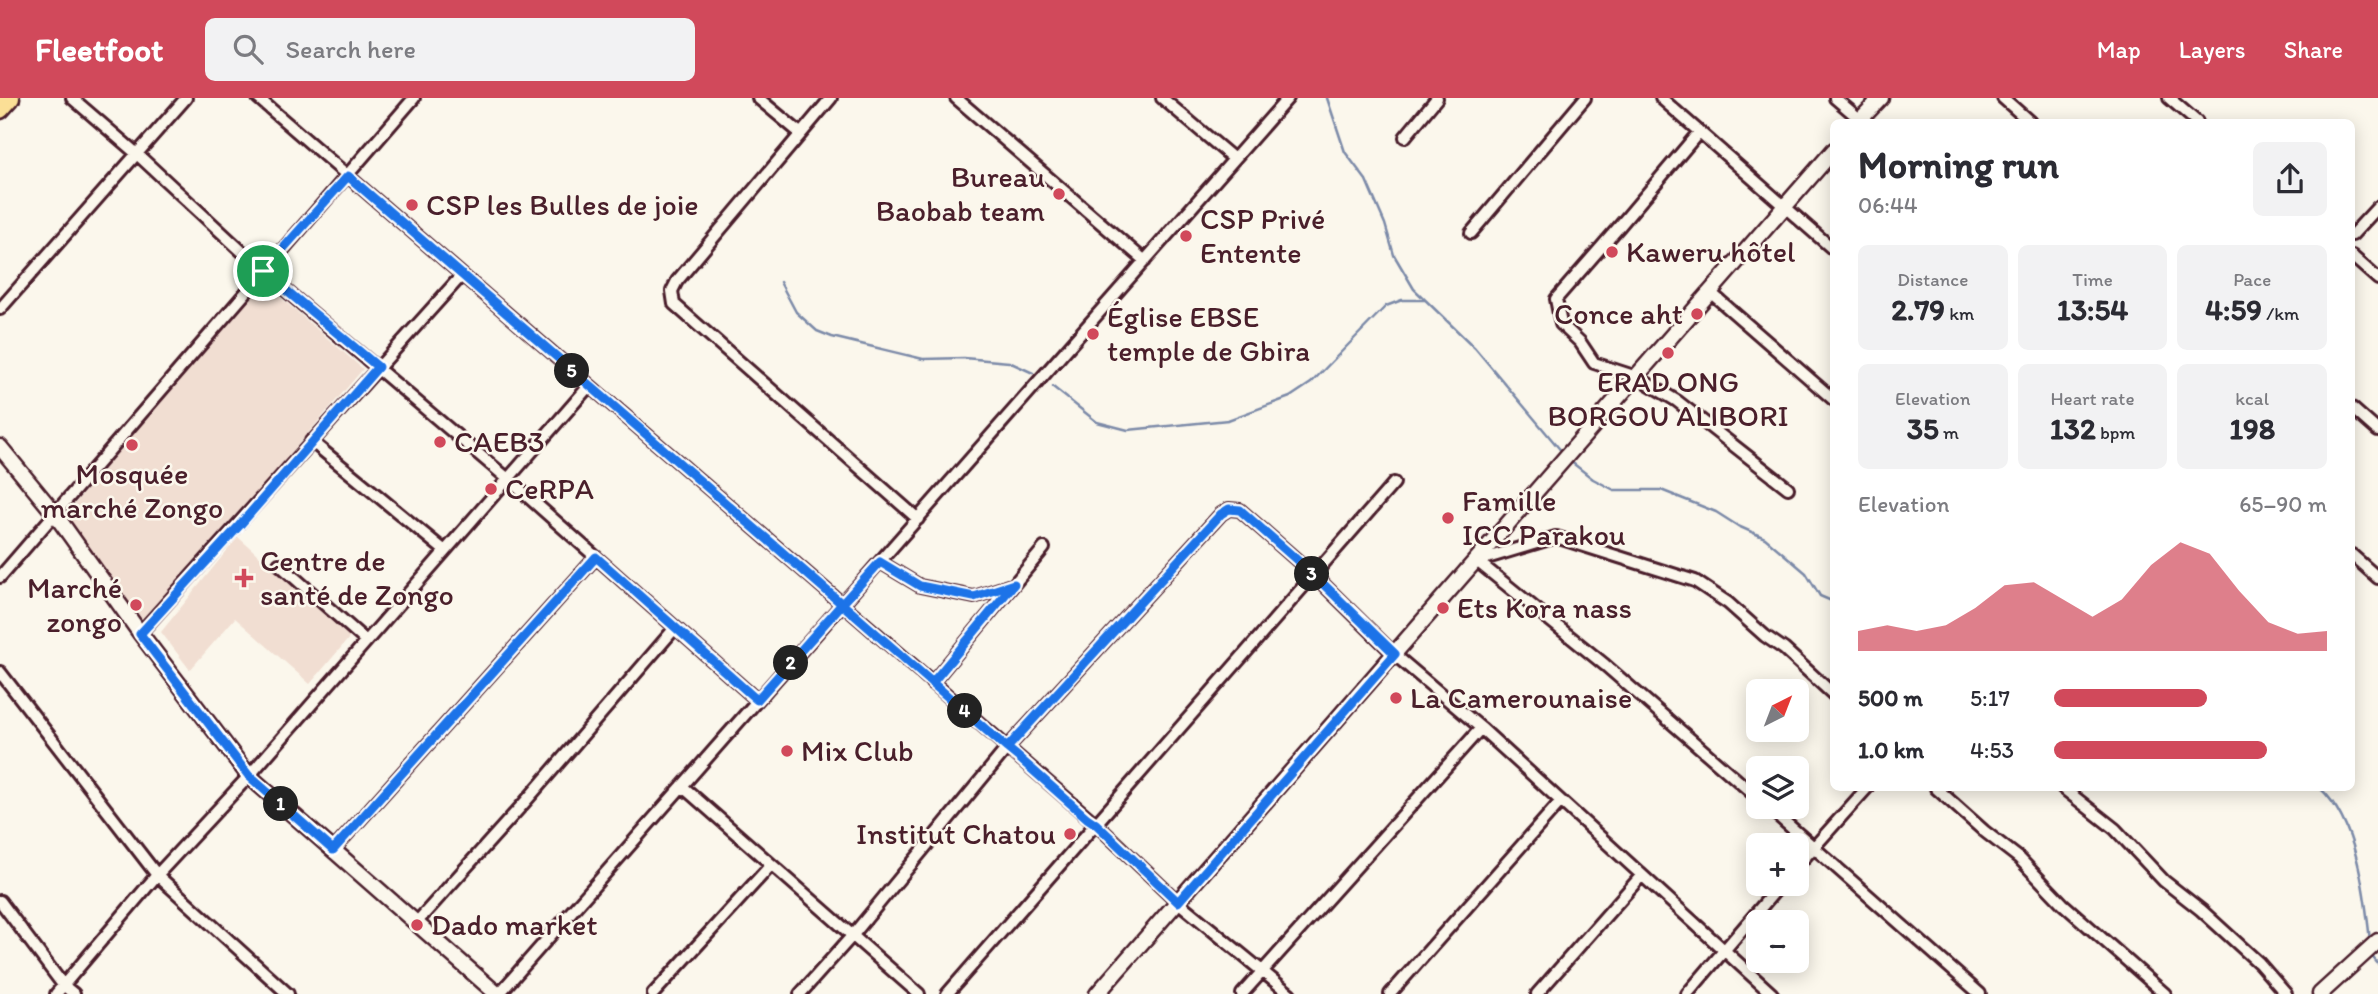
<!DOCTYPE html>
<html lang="en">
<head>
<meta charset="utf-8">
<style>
  :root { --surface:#fff; --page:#f2f2f3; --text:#2b2b33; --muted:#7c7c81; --accent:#d1495b }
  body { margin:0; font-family:Itim,sans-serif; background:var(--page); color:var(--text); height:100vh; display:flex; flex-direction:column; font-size:26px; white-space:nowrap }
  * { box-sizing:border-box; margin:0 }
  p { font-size:23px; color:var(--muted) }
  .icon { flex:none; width:38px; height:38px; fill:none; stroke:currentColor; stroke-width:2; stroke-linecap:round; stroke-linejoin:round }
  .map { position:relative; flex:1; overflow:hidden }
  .side { position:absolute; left:1830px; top:21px; width:525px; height:672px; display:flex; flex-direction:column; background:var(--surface); border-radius:10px; box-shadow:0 4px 18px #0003 }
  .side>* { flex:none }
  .needle { width:46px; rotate:42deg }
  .tools { position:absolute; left:1746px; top:581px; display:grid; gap:14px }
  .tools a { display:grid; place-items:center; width:63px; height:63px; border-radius:10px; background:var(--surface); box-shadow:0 4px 18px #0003; font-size:35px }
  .pin { position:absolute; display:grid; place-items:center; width:60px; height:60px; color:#fff; margin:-30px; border:4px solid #fff; border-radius:50%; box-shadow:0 2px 7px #0007 }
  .km { position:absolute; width:35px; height:35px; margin:-18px; border-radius:50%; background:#222; color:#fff; font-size:19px; line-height:35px; text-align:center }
  .round { display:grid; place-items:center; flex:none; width:74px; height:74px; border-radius:10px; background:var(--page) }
  .head { display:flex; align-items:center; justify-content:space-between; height:119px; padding:0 28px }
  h1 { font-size:38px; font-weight:700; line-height:52px }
  .stats { display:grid; grid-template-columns:repeat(3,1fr); gap:10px; height:119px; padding:7px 28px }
  .stats div { display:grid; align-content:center; border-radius:10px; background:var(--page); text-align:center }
  .stats b { font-size:30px; font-weight:700 }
  .stats small { font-size:19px; font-weight:400 }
  .stats p { font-size:19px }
  .chart { height:196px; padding:14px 28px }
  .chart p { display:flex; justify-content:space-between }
  .chart svg { width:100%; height:126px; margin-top:7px; fill:var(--accent); opacity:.7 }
  ul { padding:0 28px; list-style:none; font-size:23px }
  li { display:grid; grid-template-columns:112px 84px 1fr; align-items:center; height:52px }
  li i { height:18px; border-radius:9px; background:var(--accent) }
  header { display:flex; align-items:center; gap:42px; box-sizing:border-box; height:98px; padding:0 35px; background:var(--accent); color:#fff }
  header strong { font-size:33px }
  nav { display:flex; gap:38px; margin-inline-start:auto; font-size:24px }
  .search { width:490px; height:63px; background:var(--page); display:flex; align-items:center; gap:18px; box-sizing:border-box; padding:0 24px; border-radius:10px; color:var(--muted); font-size:26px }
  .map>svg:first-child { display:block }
  .built { fill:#f1ded2 }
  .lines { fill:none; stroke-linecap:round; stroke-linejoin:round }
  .stream { stroke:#7c8aa8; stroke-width:2.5 }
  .minor-casing { stroke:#4a1f2b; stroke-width:16 }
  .tertiary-casing { stroke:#4a1f2b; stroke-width:19 }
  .primary-casing { stroke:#4a1f2b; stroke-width:23 }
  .minor { stroke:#fbf7ec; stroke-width:10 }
  .tertiary { stroke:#fbf7ec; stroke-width:14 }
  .primary { stroke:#fbdf96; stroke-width:18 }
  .route-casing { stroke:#fff; stroke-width:14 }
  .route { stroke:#1a73e8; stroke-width:9 }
  .poi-dot { fill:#d1495b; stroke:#fbf7ec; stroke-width:2.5 }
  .labels { text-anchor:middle; stroke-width:5; stroke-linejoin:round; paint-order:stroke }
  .poi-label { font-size:30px; fill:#4a1f2b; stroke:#fbf7ec; text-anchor:start }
</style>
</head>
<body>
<header>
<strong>Fleetfoot</strong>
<div class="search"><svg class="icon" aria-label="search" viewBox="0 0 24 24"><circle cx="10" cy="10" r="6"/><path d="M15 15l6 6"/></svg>Search here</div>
<nav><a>Map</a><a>Layers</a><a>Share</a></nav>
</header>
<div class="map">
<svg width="2378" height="896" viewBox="0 0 2378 896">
  <rect width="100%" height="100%" fill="#fbf7ec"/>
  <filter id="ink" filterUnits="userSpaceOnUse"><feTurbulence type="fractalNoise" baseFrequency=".0143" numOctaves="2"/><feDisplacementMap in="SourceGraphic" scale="14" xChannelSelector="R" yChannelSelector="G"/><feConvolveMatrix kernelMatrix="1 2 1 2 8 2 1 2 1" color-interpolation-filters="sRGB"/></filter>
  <g filter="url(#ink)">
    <path class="built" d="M259 181 363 271 145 526 64 419Z
      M238 439 350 539 310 586 235 520 190 572 161 534Z"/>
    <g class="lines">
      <path class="stream" d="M1327 0 1345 54 1366 82 1385 126 1394 157 1414 191 1475 250 1563 355
        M780 184 796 214 817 233 832 239 923 261 964 260 1009 264 1033 275
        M1053 289 1097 324 1128 332 1228 322 1290 299 1311 285 1386 208 1402 202H1424
        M1570 363 1593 381 1614 392H1661L1716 414 1738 428 1765 440 1806 475 1820 498 1834 504
        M2320 690C2357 724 2365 796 2370 843
        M2371 857 2378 866"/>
      <defs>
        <path id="minor" d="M72 0 137 56 263 173 508 381 757 602
          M258 0 1096 726 1178 804 1290 896
          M758 0 800 35
          M831 0 677 183 672 193 674 206 918 421
          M956 0 1145 163
          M1162 0 1234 61
          M1661 0 1834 152
          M1835 0 1863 24
          M2003 0 2030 24
          M2169 0 2197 24
          M1699 34 1618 130 1556 201 1561 226 1580 244 1594 265 1637 279 1677 303 1788 390
          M1405 39 1437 0
          M1471 135 1585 0
          M2352 137 2378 109
          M2352 158 2378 181
          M1710 194 1834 302
          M0 211 186 0
          M2352 310 2378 333
          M311 343 445 453
          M2352 457 2378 480
          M1477 463 1556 439 1695 483 1728 505 1765 538 1784 551 1834 597
          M1477 463 1605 567 1759 701
          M880 464 920 488 974 499 1014 486
          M279 466 366 543
          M0 479 414 0
          M140 535 462 177
          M0 574 157 777 288 896
          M932 585 1044 450
          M682 688 919 896
          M1936 690 1984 733 2019 760 2063 806 2165 896
          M2063 690 2115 731 2164 783 2201 812 2259 865 2286 896
          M1768 709 1980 896
          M333 752 596 459
          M1797 768 1867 690
          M0 803 63 887 74 896
          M416 825 525 704 675 530
          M56 896 157 777 249 678 589 288
          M499 896 1288 0
          M653 896 771 767
          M800 896 852 838 1007 650 1221 416 1229 411 1240 412 1314 477 1395 557 1481 630 1772 896
          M947 896 1394 385
          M1242 896 1481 630
          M1390 896 1561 703
          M1537 896 1642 777
          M1687 896 1781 786"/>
        <path id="tertiary" d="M1858 24 1881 0
          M0 349 55 416 140 535 249 678 497 896
          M1097 896 1834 52
          M2320 896 2378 843"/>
        <path id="primary" d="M0 11 10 0"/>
      </defs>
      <use href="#minor" class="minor-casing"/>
      <use href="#tertiary" class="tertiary-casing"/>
      <use href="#primary" class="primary-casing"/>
      <use href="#minor" class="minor"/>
      <use href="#tertiary" class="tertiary"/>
      <use href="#primary" class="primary"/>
    </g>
  </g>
  <g class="lines" filter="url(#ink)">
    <defs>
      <path id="route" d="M263 173 378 269 239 428 140 536 249 678 333 752 596 459 757 602 842 506 1007 650 1221 416 1229 411 1240 412 1314 477 1395 556 1178 804 1096 726 1087 720 1018 659 1007 650 932 585 1014 486 974 499 920 488 880 464 842 506 348 78 263 173"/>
    </defs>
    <use href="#route" class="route-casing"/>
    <use href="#route" class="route"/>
  </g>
  <g class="poi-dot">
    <circle cx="1059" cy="96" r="7"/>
    <circle cx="412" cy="107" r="7"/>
    <circle cx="1186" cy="138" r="7"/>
    <circle cx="1612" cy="154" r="7"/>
    <circle cx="1697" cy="216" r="7"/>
    <circle cx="1093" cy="236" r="7"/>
    <circle cx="1668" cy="255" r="7"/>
    <circle cx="440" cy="344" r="7"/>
    <circle cx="132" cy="347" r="7"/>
    <circle cx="491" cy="391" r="7"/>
    <circle cx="1448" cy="420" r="7"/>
    <path d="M240.5 469.5h7v7h7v7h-7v7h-7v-7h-7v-7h7z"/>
    <circle cx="136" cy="507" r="7"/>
    <circle cx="1443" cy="510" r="7"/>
    <circle cx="1396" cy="600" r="7"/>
    <circle cx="787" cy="653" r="7"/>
    <circle cx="1070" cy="736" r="7"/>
    <circle cx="417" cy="827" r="7"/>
  </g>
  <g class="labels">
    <g class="poi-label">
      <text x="1045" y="89" text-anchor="end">Bureau<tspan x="1045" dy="34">Baobab team</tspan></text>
      <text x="426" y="117">CSP les Bulles de joie</text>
      <text x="1200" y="131">CSP Privé<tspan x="1200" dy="34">Entente</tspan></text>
      <text x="1626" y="164">Kaweru hôtel</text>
      <text x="1683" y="226" text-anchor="end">Conce aht</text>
      <text x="1107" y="229">Église EBSE<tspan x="1107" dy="34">temple de Gbira</tspan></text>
      <text x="1668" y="294" text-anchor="middle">ERAD ONG<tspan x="1668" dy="34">BORGOU ALIBORI</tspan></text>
      <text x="454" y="354">CAEB3</text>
      <text x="132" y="386" text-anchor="middle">Mosquée<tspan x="132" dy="34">marché Zongo</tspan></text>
      <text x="505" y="401">CeRPA</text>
      <text x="1462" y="413">Famille<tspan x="1462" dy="34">ICC Parakou</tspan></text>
      <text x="260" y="473">Centre de<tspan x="260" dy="34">santé de Zongo</tspan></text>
      <text x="122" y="500" text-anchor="end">Marché<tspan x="122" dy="34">zongo</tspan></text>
      <text x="1457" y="520">Ets Kora nass</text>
      <text x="1410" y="610">La Camerounaise</text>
      <text x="801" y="663">Mix Club</text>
      <text x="1056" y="746" text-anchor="end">Institut Chatou</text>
      <text x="431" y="837">Dado market</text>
    </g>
  </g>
</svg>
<div class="tools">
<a><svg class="needle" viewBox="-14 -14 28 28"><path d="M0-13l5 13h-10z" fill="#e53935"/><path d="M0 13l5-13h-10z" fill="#7c7c81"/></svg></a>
<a><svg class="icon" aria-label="layers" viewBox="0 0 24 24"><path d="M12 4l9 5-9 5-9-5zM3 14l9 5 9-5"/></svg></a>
<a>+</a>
<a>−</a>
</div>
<div class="pin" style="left:263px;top:173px;background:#1e9e55"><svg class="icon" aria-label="arrive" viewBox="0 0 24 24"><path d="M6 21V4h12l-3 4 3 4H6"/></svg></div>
<b class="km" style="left:281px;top:706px">1</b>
<b class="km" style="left:791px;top:565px">2</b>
<b class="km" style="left:1312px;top:476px">3</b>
<b class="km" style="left:965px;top:613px">4</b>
<b class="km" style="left:572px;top:273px">5</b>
<section class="side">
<div class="head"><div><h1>Morning run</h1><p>06:44</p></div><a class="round"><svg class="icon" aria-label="share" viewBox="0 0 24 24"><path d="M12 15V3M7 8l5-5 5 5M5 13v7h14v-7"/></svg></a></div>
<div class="stats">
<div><p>Distance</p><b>2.79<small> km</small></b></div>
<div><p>Time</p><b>13:54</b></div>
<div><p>Pace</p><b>4:59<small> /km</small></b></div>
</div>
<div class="stats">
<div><p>Elevation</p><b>35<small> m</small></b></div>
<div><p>Heart rate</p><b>132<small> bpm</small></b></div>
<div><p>kcal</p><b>198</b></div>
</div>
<div class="chart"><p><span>Elevation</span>65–90 m</p>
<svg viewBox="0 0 160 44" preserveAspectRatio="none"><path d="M0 44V37L10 35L20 37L30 35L40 29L50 21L60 20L70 26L80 32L90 26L100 14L110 6L120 10L130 23L140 34L150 38L160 37V44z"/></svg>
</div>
<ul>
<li><b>500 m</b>5:17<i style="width:56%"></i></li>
<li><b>1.0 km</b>4:53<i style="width:78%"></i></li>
</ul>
</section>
</div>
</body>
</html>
